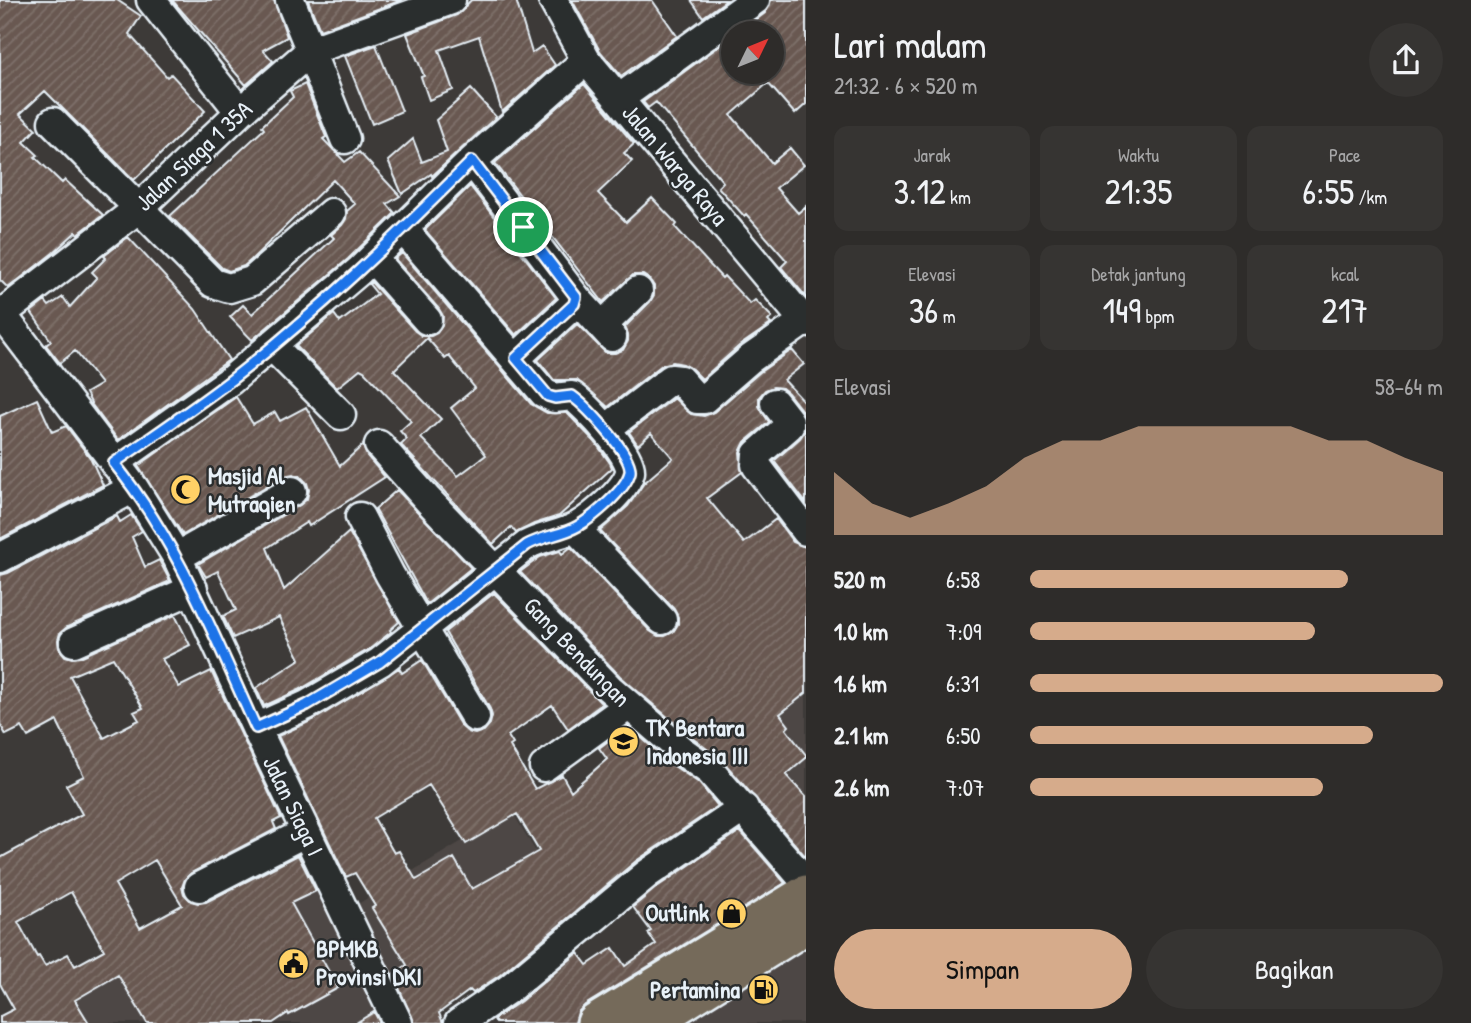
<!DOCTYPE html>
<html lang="id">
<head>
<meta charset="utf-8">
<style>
  :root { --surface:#2e2c2a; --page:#363432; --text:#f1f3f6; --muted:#a7a7a8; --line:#494847; --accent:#d6ab8b }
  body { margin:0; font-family:"Patrick Hand",sans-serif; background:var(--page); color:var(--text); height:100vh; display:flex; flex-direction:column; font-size:26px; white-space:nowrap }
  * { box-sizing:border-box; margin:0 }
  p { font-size:23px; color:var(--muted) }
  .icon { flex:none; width:38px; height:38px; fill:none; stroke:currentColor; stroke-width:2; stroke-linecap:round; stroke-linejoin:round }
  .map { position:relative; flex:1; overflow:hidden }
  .sheet { display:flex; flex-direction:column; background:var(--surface); width:665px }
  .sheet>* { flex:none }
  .needle { width:46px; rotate:47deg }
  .buttons { position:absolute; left:721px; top:21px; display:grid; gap:14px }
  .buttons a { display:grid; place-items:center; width:63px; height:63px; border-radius:50%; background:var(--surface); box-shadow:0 2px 5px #0004,0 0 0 2px var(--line); font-size:35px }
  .pin { position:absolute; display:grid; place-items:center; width:60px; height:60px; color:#fff; margin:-30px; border:4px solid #fff; border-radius:50%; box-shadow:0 2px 7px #0007 }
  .round { display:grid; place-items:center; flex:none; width:74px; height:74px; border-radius:37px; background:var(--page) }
  .summary { display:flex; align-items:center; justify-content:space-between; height:119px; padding:0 28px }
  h1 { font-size:38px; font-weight:600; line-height:52px }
  .metrics { display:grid; grid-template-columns:repeat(3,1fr); gap:10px; height:119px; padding:7px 28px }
  .metrics div { display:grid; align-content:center; border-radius:14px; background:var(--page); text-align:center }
  .metrics b { font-size:35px; font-weight:600 }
  .metrics small { font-size:19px; font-weight:400 }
  .metrics p { font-size:19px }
  .chart { height:196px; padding:14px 28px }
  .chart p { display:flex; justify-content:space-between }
  .chart svg { width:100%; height:126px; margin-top:7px; fill:var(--accent); opacity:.7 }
  .primary-button { display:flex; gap:14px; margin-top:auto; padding:14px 28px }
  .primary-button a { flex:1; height:80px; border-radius:42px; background:var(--accent); color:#111; font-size:28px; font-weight:600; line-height:80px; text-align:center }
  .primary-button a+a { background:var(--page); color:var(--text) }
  ul { padding:0 28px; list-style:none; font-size:23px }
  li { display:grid; grid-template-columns:112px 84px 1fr; align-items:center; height:52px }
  li i { height:18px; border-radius:9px; background:var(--accent) }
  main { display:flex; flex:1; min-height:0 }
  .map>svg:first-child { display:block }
  .built { fill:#4d4644 }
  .building { fill:url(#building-hatch); stroke:#e8f1f8; stroke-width:2; fill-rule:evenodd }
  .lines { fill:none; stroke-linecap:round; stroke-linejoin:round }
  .minor-casing { stroke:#e8f1f8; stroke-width:33 }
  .major-casing { stroke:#e8f1f8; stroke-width:42 }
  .minor { stroke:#2a2d2e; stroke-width:28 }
  .major { stroke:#746a5a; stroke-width:37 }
  .route-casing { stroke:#fff; stroke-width:14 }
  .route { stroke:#1a73e8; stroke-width:9 }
  .labels { text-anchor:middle; stroke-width:5; stroke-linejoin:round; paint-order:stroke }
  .street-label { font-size:24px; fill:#e8f1f8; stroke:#2a2d2e }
  .poi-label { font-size:24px; font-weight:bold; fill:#e8f1f8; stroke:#2a2d2e; text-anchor:start }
</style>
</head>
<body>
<main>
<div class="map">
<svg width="806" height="1023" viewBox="0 0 806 1023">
  <defs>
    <pattern id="building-hatch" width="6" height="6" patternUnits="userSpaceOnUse" patternTransform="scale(1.75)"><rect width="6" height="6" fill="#695951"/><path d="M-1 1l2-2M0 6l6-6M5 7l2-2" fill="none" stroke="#7e716b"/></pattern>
  </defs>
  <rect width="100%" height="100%" fill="#3d3a38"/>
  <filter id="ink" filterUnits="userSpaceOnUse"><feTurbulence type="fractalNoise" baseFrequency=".0143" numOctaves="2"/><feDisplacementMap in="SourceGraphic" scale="14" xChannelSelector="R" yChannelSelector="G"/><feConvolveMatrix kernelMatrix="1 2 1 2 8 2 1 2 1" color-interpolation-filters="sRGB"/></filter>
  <g filter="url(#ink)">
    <path class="built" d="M751 535 806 599V1023H689L771 967 690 859 770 793 633 622Z
      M512 811 552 879 429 1023H38L167 931 324 847 356 905Z"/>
    <path class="building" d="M0 0H117L141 16 129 34 167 77 171 74 205 111 134 180 45 91 20 114 36 129 24 142 38 155 35 157 62 183 65 180 103 215 78 234 76 232 53 253 8 288 0 280Z
      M172 0H274L287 37 263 50 273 61 246 85Z
      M308 0H402L320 30Z
      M471 0H516L532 53 542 46 555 65 502 112 479 36 439 50 453 90 429 100 421 77 424 76 407 34 457 15Z
      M572 0H652L677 36 621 76 600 51Z
      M691 0H727L703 17Z
      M771 0H806V104L795 114 768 83 731 115 772 163 790 148 804 165 776 188 798 213 806 206V297L781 267 787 261 746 214 744 216 718 187 723 182 656 102 648 108 643 102 733 36V72H772V33H738L765 13Z
      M376 45 402 111 372 124 345 56Z
      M305 84 326 137 323 139 345 162 359 152 400 196 387 204 395 213 348 259 252 340 230 317 243 305 252 314 334 238 331 235 342 225 346 219 347 211 355 204 333 180 251 260 244 266 229 271 222 268 170 216 264 129 262 126 293 97 290 91Z
      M584 84 634 144 624 153 632 161 598 193 626 222 652 198 677 224 675 227 722 278 724 276 750 304 755 300 772 317 768 321 771 324 739 346 702 379 692 369 683 364 673 362 662 365 608 407 577 380H554L538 360 577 324 606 353H615L623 350 628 341V334L625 327 650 302 654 295V286L649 279 643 275H633L603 302 495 163Z
      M471 89 496 117 432 176 431 174 402 194 388 161 413 139 422 162 447 152 436 120Z
      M470 186 556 298 516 335 425 230Z
      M128 237 195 309 229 360 118 440 92 405 86 393 101 384 75 351 60 363 46 345 51 341 31 312 45 301 49 306 63 297 70 307 97 277 92 272 106 258 104 256Z
      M402 253 531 404 547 413H567L595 442 610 463 612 468 559 516 534 524 516 533 511 527 493 544 401 445 407 439 400 431 411 421 364 371 360 369 337 388 296 346 334 314 340 322 377 294 369 284 371 282 415 331 422 336H431L437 333 442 326 443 316 439 309 395 259ZM427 338 445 359 449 356 475 388 451 408 486 455 458 476 421 438 441 419 394 370Z
      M792 350 804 364 784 380 806 404V503L774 461 800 438 804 432 805 420 802 411 788 393 782 388 773 387 765 390 759 397V406L769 422 745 442 740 452 742 472 707 498 744 543 776 519 793 542 806 547V693L780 714 789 726 786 729 806 755V758L786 775 806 797V857L722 760 692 738 620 676 520 572 540 557 560 551 562 554 571 547 650 631 658 636H665L673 632 678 624V617L674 609 600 531 628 506 644 483 673 458 651 433 638 445 629 432 674 398 691 414 704 416 714 412 760 372Z
      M236 397 253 424 275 412 280 421 306 407 340 466 363 445 367 456 385 477 309 526 307 522 267 548 284 590 349 532 399 622 390 630 391 632 371 648 299 690 264 706 256 688 300 659 279 617 233 638 223 616 236 610 218 571 206 577 198 564 300 505 307 499 309 490 307 483 300 476 293 474 284 476 183 535 138 466Z
      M37 399 52 432 66 426 91 459 103 485 0 539V416Z
      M397 490 471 568 427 604 375 509Z
      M131 515 142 531 132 537 145 567 159 560 170 581 67 627 60 633 58 640 59 648 65 656 72 658 80 657 175 615 190 645 162 659 179 687 211 671 281 818 273 822 276 829 191 873 185 879 182 887 184 894 191 901 198 903 206 902 298 855 316 891 291 903 338 988 289 1015 288 1013 273 1023H147L118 975 75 1000 89 1023H0V1016L14 1009 0 984V858L82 814 66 785 84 776 57 721 28 737 22 727 6 735 0 724V575L8 573 117 516 120 522ZM113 658 143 708 134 712 139 720 104 738 70 676ZM155 860 182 905 140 928 115 884ZM71 892 104 950 75 966 68 954 45 966 39 956 37 957 18 922Z
      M494 593 602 704 568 729 552 705 508 736 513 744 510 746 535 789 562 775 571 791 607 759 599 748 628 726 671 764 699 783 718 806 636 861 500 975 473 993 470 990 439 1013 443 1023H414L393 974 407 965 372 908 375 906 355 873 346 877 278 736 315 719 399 668 402 673 422 660 461 726 468 732 475 734 484 731 490 724 492 716 490 709 445 632ZM429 785 466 844 517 814 539 851 472 889 454 858 416 880 399 851 394 853 374 818Z
      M740 831 785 883 585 1005 578 1012 575 1023H496L494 1019 521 1001 578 953 587 965 613 948 625 966 656 944 648 933 651 931 633 907 657 887Z
      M374 1012 380 1023H356Z"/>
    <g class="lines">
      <defs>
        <path id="minor" d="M151 0 240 112
          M290 0 308 44 315 49 451 0
          M553 0 586 60 806 323
          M620 98 755 0
          M53 122 213 283 229 288 252 281 331 213
          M472 161 577 299 612 337
          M373 259 427 320
          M0 312 134 488 177 557 256 728 398 1023
          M0 315 139 208 240 112 310 51 345 139
          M602 326 638 291
          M271 345 341 415
          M516 358 574 304 577 299
          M775 403 789 421V426L757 454 756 465 806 531
          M606 429 671 379 680 380 697 399H704L750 359 804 321
          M379 445 428 500 609 688 682 751 710 771 806 882
          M114 463 231 380 359 271 472 161 586 60
          M360 517 390 575 475 717
          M575 528 662 620
          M177 557 292 491
          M0 558 134 488
          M74 642 193 589
          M256 728 307 705 380 662 527 545C543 536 563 535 578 526 593 517 626 490 630 472 633 455 586 406 572 396L554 398 544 393 403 229
          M544 767 628 706
          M199 887 306 832
          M459 1023 510 988 647 874 744 808"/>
        <path id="major" d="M596 1023 806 894
          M649 1023 799 929"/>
      </defs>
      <use href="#minor" class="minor-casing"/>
      <use href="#major" class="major-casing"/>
      <use href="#minor" class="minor"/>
      <use href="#major" class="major"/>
    </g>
  </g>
  <g class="lines" filter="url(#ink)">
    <defs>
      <path id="route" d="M472 161 576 297 574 304 516 358 548 396 555 398 572 396C586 406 633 455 630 472 626 490 593 517 578 526 563 535 543 536 527 545L380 662 307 705 256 728C214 636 178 542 114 463 153 436 193 409 231 380 317 313 395 238 472 161Z"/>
    </defs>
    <use href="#route" class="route-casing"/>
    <use href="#route" class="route"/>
  </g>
  <defs>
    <symbol id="mosque-disc" viewBox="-11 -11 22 22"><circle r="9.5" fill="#ffd166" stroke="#2a2d2e"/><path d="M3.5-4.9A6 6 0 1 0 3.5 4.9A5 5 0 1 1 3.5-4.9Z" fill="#111"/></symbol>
    <symbol id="school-disc" viewBox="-11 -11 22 22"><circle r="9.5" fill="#ffd166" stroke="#2a2d2e"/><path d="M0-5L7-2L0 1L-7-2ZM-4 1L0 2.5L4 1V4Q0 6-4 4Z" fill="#111"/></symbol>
    <symbol id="shop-disc" viewBox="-11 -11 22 22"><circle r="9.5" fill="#ffd166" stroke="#2a2d2e"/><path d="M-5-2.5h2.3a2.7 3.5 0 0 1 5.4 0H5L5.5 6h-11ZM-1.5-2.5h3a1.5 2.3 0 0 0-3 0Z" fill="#111"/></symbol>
    <symbol id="civic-disc" viewBox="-11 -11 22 22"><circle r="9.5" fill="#ffd166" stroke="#2a2d2e"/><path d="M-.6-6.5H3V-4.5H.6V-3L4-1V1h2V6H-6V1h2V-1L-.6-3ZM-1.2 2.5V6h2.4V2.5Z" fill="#111"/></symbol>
    <symbol id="fuel-disc" viewBox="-11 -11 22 22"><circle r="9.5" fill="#ffd166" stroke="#2a2d2e"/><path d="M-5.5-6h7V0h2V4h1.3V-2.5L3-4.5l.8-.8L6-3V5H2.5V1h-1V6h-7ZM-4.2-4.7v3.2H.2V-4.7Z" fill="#111"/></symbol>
  </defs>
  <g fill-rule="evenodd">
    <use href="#mosque-disc" x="168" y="472" width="35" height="35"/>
    <use href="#school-disc" x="606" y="724" width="35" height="35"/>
    <use href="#shop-disc" x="714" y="896" width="35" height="35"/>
    <use href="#civic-disc" x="276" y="946" width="35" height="35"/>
    <use href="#fuel-disc" x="746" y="972" width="35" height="35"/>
  </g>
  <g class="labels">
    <g class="street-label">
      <text transform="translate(194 156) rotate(-43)" y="8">Jalan Siaga 1 35A</text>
      <text transform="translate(675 165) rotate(50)" y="8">Jalan Warga Raya</text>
      <text transform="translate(577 652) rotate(46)" y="8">Gang Bendungan</text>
      <text transform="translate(293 806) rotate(64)" y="8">Jalan Siaga I</text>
    </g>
    <g class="poi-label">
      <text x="208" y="484">Masjid Al<tspan x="208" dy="28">Mutraqien</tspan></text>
      <text x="646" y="736">TK Bentara<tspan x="646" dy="28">Indonesia III</tspan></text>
      <text x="709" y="921" text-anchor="end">Outlink</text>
      <text x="316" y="957">BPMKB<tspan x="316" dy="28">Provinsi DKI</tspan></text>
      <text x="740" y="998" text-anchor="end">Pertamina</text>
    </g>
  </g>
</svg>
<div class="buttons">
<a><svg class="needle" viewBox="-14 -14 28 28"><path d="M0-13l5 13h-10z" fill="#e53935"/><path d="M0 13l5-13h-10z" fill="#a7a7a8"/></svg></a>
</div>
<div class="pin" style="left:523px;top:227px;background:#1e9e55"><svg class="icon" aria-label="arrive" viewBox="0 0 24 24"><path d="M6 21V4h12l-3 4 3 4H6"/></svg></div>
</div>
<section class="sheet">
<div class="summary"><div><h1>Lari malam</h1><p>21:32 · 6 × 520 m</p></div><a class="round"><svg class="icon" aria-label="share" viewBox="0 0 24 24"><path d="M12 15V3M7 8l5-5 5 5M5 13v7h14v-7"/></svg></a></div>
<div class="metrics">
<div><p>Jarak</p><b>3.12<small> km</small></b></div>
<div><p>Waktu</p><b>21:35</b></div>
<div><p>Pace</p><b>6:55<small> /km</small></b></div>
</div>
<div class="metrics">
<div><p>Elevasi</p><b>36<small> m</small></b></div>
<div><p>Detak jantung</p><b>149<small> bpm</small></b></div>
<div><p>kcal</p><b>217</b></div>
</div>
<div class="chart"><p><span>Elevasi</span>58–64 m</p>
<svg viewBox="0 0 160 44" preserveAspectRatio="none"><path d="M0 44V22L10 33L20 38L30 33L40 27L50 17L60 11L70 11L80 6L90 6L100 6L110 6L120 6L130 11L140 11L150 17L160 22V44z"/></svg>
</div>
<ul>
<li><b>520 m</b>6:58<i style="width:77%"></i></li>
<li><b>1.0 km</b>7:09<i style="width:69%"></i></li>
<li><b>1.6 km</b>6:31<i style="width:100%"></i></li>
<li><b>2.1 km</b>6:50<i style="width:83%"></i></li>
<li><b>2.6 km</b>7:07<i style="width:71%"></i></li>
</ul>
<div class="primary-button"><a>Simpan</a><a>Bagikan</a></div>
</section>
</main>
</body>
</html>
